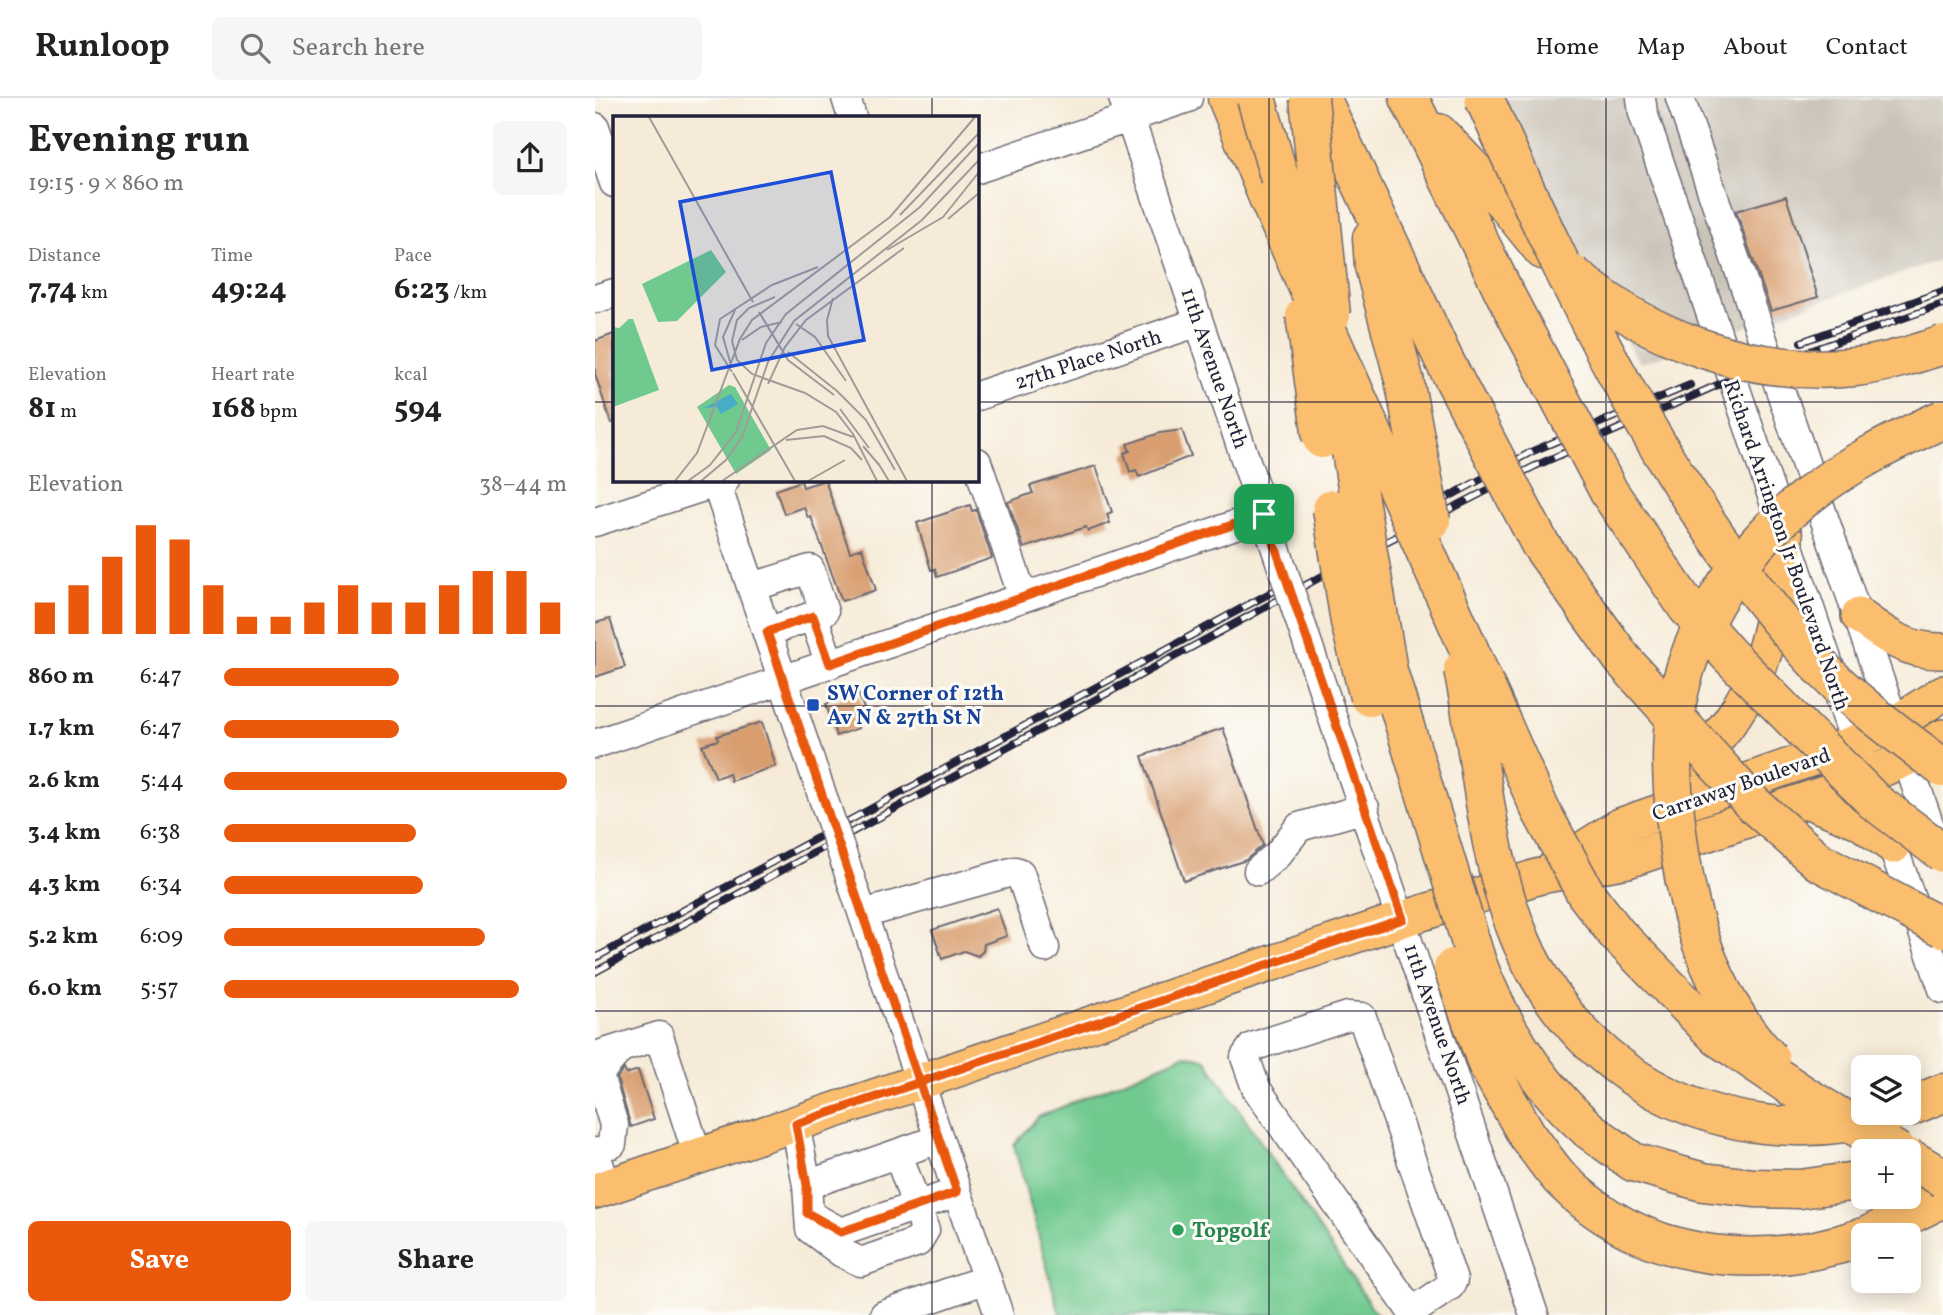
<!DOCTYPE html>
<html lang="en">
<head>
<meta charset="utf-8">
<style>
  :root { --surface:#fff; --page:#f6f6f6; --text:#222; --muted:#767676; --line:#e0e0e0; --accent:#ea580c }
  body { margin:0; font-family:Vollkorn,serif; background:var(--page); color:var(--text); height:100vh; display:flex; flex-direction:column; font-size:26px; white-space:nowrap }
  * { box-sizing:border-box; margin:0 }
  p { font-size:23px; color:var(--muted) }
  .icon { flex:none; width:38px; height:38px; fill:none; stroke:currentColor; stroke-width:2; stroke-linecap:round; stroke-linejoin:round }
  .map { position:relative; flex:1; overflow:hidden }
  .side { display:flex; flex-direction:column; background:var(--surface); width:595px }
  .side>* { flex:none }
  .controls { position:absolute; left:1256px; top:957px; display:grid; gap:14px }
  .controls a { display:grid; place-items:center; width:70px; height:70px; border-radius:10px; background:var(--surface); box-shadow:0 4px 18px #0003; font-size:35px }
  .pin { position:absolute; display:grid; place-items:center; width:60px; height:60px; color:#fff; margin:-30px; border-radius:14px; box-shadow:0 4px 10px #0006 }
  .round { display:grid; place-items:center; flex:none; width:74px; height:74px; border-radius:10px; background:var(--page) }
  .summary { display:flex; align-items:center; justify-content:space-between; height:119px; padding:0 28px }
  h1 { font-size:38px; font-weight:700; line-height:52px }
  .stats { display:grid; grid-template-columns:repeat(3,1fr); gap:10px; height:119px; padding:7px 28px }
  .stats div { display:grid; align-content:center }
  .stats b { font-size:30px; font-weight:700 }
  .stats small { font-size:19px; font-weight:400 }
  .stats p { font-size:19px }
  .chart { height:196px; padding:14px 28px }
  .chart p { display:flex; justify-content:space-between }
  .chart svg { width:100%; height:126px; margin-top:7px; stroke:var(--accent); stroke-width:6 }
  .cta { display:flex; gap:14px; margin-top:auto; padding:14px 28px }
  .cta a { flex:1; height:80px; border-radius:10px; background:var(--accent); color:#fff; font-size:28px; font-weight:700; line-height:80px; text-align:center }
  .cta a+a { background:var(--page); color:var(--text) }
  ul { padding:0 28px; list-style:none; font-size:23px }
  li { display:grid; grid-template-columns:112px 84px 1fr; align-items:center; height:52px }
  li i { height:18px; border-radius:9px; background:var(--accent) }
  header { display:flex; align-items:center; gap:42px; box-sizing:border-box; height:98px; padding:0 35px; background:var(--surface); border-bottom:2px solid var(--line) }
  header strong { font-size:33px }
  nav { display:flex; gap:38px; margin-inline-start:auto; font-size:24px }
  .search { width:490px; height:63px; background:var(--page); display:flex; align-items:center; gap:18px; box-sizing:border-box; padding:0 24px; border-radius:10px; color:var(--muted); font-size:26px }
  main { display:flex; flex:1; min-height:0 }
  .map>svg:first-child { display:block }
  .industrial { fill:#cac3b8 }
  .green { fill:#70c98f; stroke:#497665; stroke-width:2 }
  .building { fill:#d89e70 }
  .lines { fill:none; stroke-linecap:round; stroke-linejoin:round }
  .minor-casing { stroke:#6c6872; stroke-width:31 }
  .major-casing { stroke:#6c6872; stroke-width:38 }
  .highway-casing { stroke:#6c6872; stroke-width:41 }
  .minor { stroke:#fff; stroke-width:28 }
  .major { stroke:#fbbe6e; stroke-width:35 }
  .highway { stroke:#fbbe6e; stroke-width:38 }
  .rail-casing { stroke:#22223b; stroke-width:8 }
  .rail { stroke:#fdfcf7; stroke-width:5; stroke-dasharray:16; stroke-linecap:butt }
  .minor-bridge-casing { stroke:#6c6872; stroke-width:31; stroke-linecap:butt }
  .highway-bridge-casing { stroke:#6c6872; stroke-width:41; stroke-linecap:butt }
  .minor-bridge { stroke:#fff; stroke-width:28 }
  .highway-bridge { stroke:#fbbe6e; stroke-width:38 }
  .route-casing { stroke:#fff; stroke-width:14 }
  .route { stroke:#ea580c; stroke-width:9 }
  .grid { fill:none; stroke:#22223b; stroke-width:2; stroke-opacity:0.55 }
  .transit-dot { fill:#1a4fb4; stroke:#fdfcf7; stroke-width:2.5 }
  .leisure-dot { fill:#2e9e5b; stroke:#fdfcf7; stroke-width:2.5 }
  .labels { text-anchor:middle; stroke-width:6; stroke-linejoin:round; paint-order:stroke }
  .street-label { font-size:21px; fill:#22223b; stroke:#fdfcf7 }
  .transit-label { font-size:21px; font-weight:bold; fill:#164399; stroke:#fdfcf7; text-anchor:start }
  .leisure-label { font-size:21px; font-weight:bold; fill:#27864d; stroke:#fdfcf7; text-anchor:start }
  .inset-road { fill:none; stroke:#a19b99; stroke-width:2 }
  .view { fill:#1d4ed8; fill-opacity:0.15; stroke:#1d4ed8; stroke-width:3.5 }
  .inset-edge { fill:none; stroke:#22223b; stroke-width:3.5 }
</style>
</head>
<body>
<header>
<strong>Runloop</strong>
<div class="search"><svg class="icon" aria-label="search" viewBox="0 0 24 24"><circle cx="10" cy="10" r="6"/><path d="M15 15l6 6"/></svg>Search here</div>
<nav><a>Home</a><a>Map</a><a>About</a><a>Contact</a></nav>
</header>
<main>
<section class="side">
<div class="summary"><div><h1>Evening run</h1><p>19:15 · 9 × 860 m</p></div><a class="round"><svg class="icon" aria-label="share" viewBox="0 0 24 24"><path d="M12 15V3M7 8l5-5 5 5M5 13v7h14v-7"/></svg></a></div>
<div class="stats">
<div><p>Distance</p><b>7.74<small> km</small></b></div>
<div><p>Time</p><b>49:24</b></div>
<div><p>Pace</p><b>6:23<small> /km</small></b></div>
</div>
<div class="stats">
<div><p>Elevation</p><b>81<small> m</small></b></div>
<div><p>Heart rate</p><b>168<small> bpm</small></b></div>
<div><p>kcal</p><b>594</b></div>
</div>
<div class="chart"><p><span>Elevation</span>38–44 m</p>
<svg viewBox="0 0 160 44" preserveAspectRatio="none"><path d="M5 44V33M15 44V27M25 44V17M35 44V6M45 44V11M55 44V27M65 44V38M75 44V38M85 44V33M95 44V27M105 44V33M115 44V33M125 44V27M135 44V22M145 44V22M155 44V33"/></svg>
</div>
<ul>
<li><b>860 m</b>6:47<i style="width:51%"></i></li>
<li><b>1.7 km</b>6:47<i style="width:51%"></i></li>
<li><b>2.6 km</b>5:44<i style="width:100%"></i></li>
<li><b>3.4 km</b>6:38<i style="width:56%"></i></li>
<li><b>4.3 km</b>6:34<i style="width:58%"></i></li>
<li><b>5.2 km</b>6:09<i style="width:76%"></i></li>
<li><b>6.0 km</b>5:57<i style="width:86%"></i></li>
</ul>
<div class="cta"><a>Save</a><a>Share</a></div>
</section>
<div class="map">
<svg width="1348" height="1217" viewBox="0 0 1348 1217">
  <rect width="100%" height="100%" fill="#fdfcf7"/>
  <filter id="ink" filterUnits="userSpaceOnUse"><feTurbulence type="fractalNoise" baseFrequency=".0143" numOctaves="2"/><feDisplacementMap in="SourceGraphic" scale="14" xChannelSelector="R" yChannelSelector="G"/><feConvolveMatrix kernelMatrix="1 2 1 2 8 2 1 2 1" color-interpolation-filters="sRGB"/></filter>
  <filter id="wash" filterUnits="userSpaceOnUse"><feTurbulence type="fractalNoise" baseFrequency=".00686" numOctaves="4" result="noise"/><feDisplacementMap in="SourceGraphic" scale="28" xChannelSelector="R" yChannelSelector="G"/><feGaussianBlur stdDeviation="1.57" result="paint"/><feColorMatrix in="noise" values="0 0 0 0 0 0 0 0 0 0 0 0 0 0 0 0 0 1.4 0 .05"/><feComposite in="paint" operator="in"/></filter>
  <g filter="url(#wash)">
    <rect width="100%" height="100%" fill="#f6ebd8"/>
    <path class="industrial" d="M873 0H1348V161L1045 265 881 17Z"/>
    <path class="green" d="M590 957 610 961 782 1217H465L419 1047 443 1019Z"/>
    <g id="blocks">
      <path class="building" d="M1191 98 1223 199 1176 213 1141 113Z
        M19 236V324L16 325 0 276V243Z
        M587 332 596 358 544 379 541 372 535 374 529 355 535 353 532 346 565 335Z
        M501 368 517 414 512 416 515 425 493 433 491 429 429 450 413 404 438 395 435 388Z
        M230 382 255 454 267 450 281 492 247 503 216 419 213 420 209 409 189 416 181 392 206 383 208 389Z
        M375 407 377 413 381 412 397 460 342 479 340 471 336 472 322 425Z
        M15 521 30 569 0 579V525Z
        M263 594 269 611 259 615 264 630 241 638 231 606Z
        M167 624 181 668 136 683 134 675 121 680 107 647 123 642 122 638Z
        M628 630 668 747 651 762 589 783 547 658Z
        M402 810 412 838 389 846 388 853 383 858 369 853 347 861 337 832Z
        M29 971 31 976 43 972 59 1021 36 1029 22 980Z"/>
    </g>
  </g>
  <g filter="url(#ink)">
    <use href="#blocks" fill-opacity="0" stroke="#6c6872" stroke-width="2"/>
    <g class="lines">
      <defs>
        <path id="minor" d="M251 0 257 19
          M528 0 675 434
          M1046 0 1048 15 1267 665
          M1085 0 1343 752
          M0 29 19 85
          M382 71 593 0
          M0 201 19 195
          M382 298 604 224
          M382 364 428 499
          M120 382 214 659
          M0 424 130 382
          M157 489 215 471 229 514 172 534
          M702 514 939 1217
          M218 518 235 566
          M0 646 669 417
          M1291 729 1348 891
          M251 767 404 1217
          M663 773 683 756 704 729 770 710
          M268 816 420 773 425 775 450 850
          M0 958 64 938 103 1059
          M200 1026 212 1087 215 1131 247 1155 266 1164 323 1144 330 1132
          M17 1046 19 1027 5 981 7 972 24 952
          M0 1054 12 1089
          M303 1056 328 1126
          M212 1087 344 1041
          M215 1117 246 1134 362 1094
          M817 1214 855 1188 858 1182 767 919 753 918 657 949 650 959 661 990 819 1217
          M289 1217 392 1181"/>
        <path id="major" d="M1264 518C1291 538 1313 554 1348 553
          M1089 673C1168 604 1178 538 1190 440
          M1211 702 1264 723 1298 748
          M960 769 1025 728 1260 645 1300 626 1348 595
          M0 1093 808 821 945 778 1033 762 1238 693 1312 660 1348 639"/>
        <path id="highway" d="M632 0 674 102
          M726 0 849 262
          M814 0 910 196
          M843 35 911 106 948 152
          M777 140 779 168 809 281
          M1314 1009 1348 995
          M994 1032 1038 1064 1108 1084 1159 1090 1205 1091 1269 1082
          M932 1037C943 1051 953 1067 965 1080 1046 1164 1162 1175 1269 1139
          M1272 1138 1348 1100"/>
      </defs>
      <use href="#minor" class="minor-casing"/>
      <use href="#major" class="major-casing"/>
      <use href="#highway" class="highway-casing"/>
      <use href="#minor" class="minor"/>
      <use href="#major" class="major"/>
      <use href="#highway" class="highway"/>
      <defs>
        <path id="rail" d="M1206 244 1348 193
          M811 422 938 353 1095 287
          M0 860 688 488
          M0 874 777 451 940 368 1136 281 1348 206"/>
      </defs>
      <use href="#rail" class="rail-casing"/>
      <use href="#rail" class="rail"/>
      <defs>
        <path id="minor-bridge" d="M676 436 702 514
          M214 659 251 767"/>
        <path id="highway-bridge" d="M661 0 686 85 693 127
          M714 0 736 217
          M889 0C978 198 1071 398 1218 561 1257 603 1303 636 1348 670
          M674 102 945 711 991 796 1021 835 1123 939 1210 998 1303 1054
          M977 176C1054 242 1158 279 1260 269 1289 266 1320 256 1348 247
          M910 196 1014 394 1092 509 1133 556 1279 703 1348 755
          M710 217 727 341
          M849 262 945 446 1028 562 1158 706 1223 763 1348 830
          M809 281 836 423
          M746 294 793 573 882 865C907 930 942 986 994 1032
          M737 411 755 524 774 599
          M868 571C887 661 890 760 927 845 990 990 1145 1059 1296 1015
          M858 870 892 966 932 1037
          M1175 961C1122 906 1096 829 1085 755 1079 715 1075 674 1078 634 1085 543 1140 456 1210 400 1251 367 1300 343 1348 321
          M1314 1060 1348 1080"/>
      </defs>
      <use href="#minor-bridge" class="minor-bridge-casing"/>
      <use href="#highway-bridge" class="highway-bridge-casing"/>
      <use href="#minor-bridge" class="minor-bridge"/>
      <use href="#highway-bridge" class="highway-bridge"/>
    </g>
  </g>
  <g class="lines" filter="url(#ink)">
    <defs>
      <path id="route" d="M669 416 235 566 218 518 172 534C235 721 298 907 362 1094L246 1134 212 1115V1087L201 1026C251 1009 301 992 352 975L808 821 669 416"/>
    </defs>
    <use href="#route" class="route-casing"/>
    <use href="#route" class="route"/>
  </g>
  <path class="grid" d="M337 0V19M674 0V1217M1011 0V1217M0 304H19M382 304H1348M337 382V1217M0 608H1348M0 913H1348"/>
  <rect class="transit-dot" x="211" y="600" width="14" height="14" rx="3.5"/>
  <circle class="leisure-dot" cx="583" cy="1132" r="7"/>
  <g class="labels">
    <g class="street-label">
      <text transform="translate(493 261) rotate(-18)" y="7">27th Place North</text>
      <text transform="translate(620 270) rotate(71)" y="7">11th Avenue North</text>
      <text transform="translate(1192 447) rotate(71)" y="7">Richard Arrington Jr Boulevard North</text>
      <text transform="translate(1146 686) rotate(-19)" y="7">Carraway Boulevard</text>
      <text transform="translate(843 926) rotate(71)" y="7">11th Avenue North</text>
    </g>
    <g class="transit-label">
      <text x="232" y="602">SW Corner of 12th<tspan x="232" dy="24">Av N &amp; 27th St N</tspan></text>
    </g>
    <g class="leisure-label">
      <text x="597" y="1139">Topgolf</text>
    </g>
  </g>
  <g transform="translate(18 18)">
    <rect width="366" height="366" fill="#f6ebd8"/>
    <path d="M98 134 113 156 64 205 45 206 29 168ZM16 203H20L46 274 0 291V211L6 212ZM116 269 122 271 158 334 123 358 84 291Z" fill="#70c98f"/>
    <path d="M118 278 125 288 108 298 104 291 91 292Z" fill="#45adc5"/>
    <path class="inset-road" d="M36 1 140 186M287 99 366 17M335 103 366 77M274 134 330 101 366 56M162 181 136 192 124 204 119 225 124 244 139 258 192 277 223 296 240 318 264 365M220 182 214 204 215 220 294 365M146 196 175 244 221 279M183 208 202 221 233 265M129 224 148 211 169 206M175 236 224 275M118 249 110 221 122 194M119 256 102 229 107 203 159 169 205 151M120 257 182 365M155 268 172 231 193 204 291 132M224 275 253 304 282 354M227 293 256 332M173 324 211 320 238 332 249 344M250 330 267 350M265 347 276 365M62 365 84 337 127 223 139 204 277 101 362 1M75 365 97 349 123 316 153 227 173 198 307 91 366 27M88 365 113 344 129 321 155 246 181 205 309 104 366 44M109 365 184 314 210 310 240 321M195 365 232 344"/>
    <path class="view" d="M218 56 251 224 99 254 67 86Z"/>
    <rect width="366" height="366" class="inset-edge"/>
  </g>
</svg>
<div class="controls">
<a><svg class="icon" aria-label="layers" viewBox="0 0 24 24"><path d="M12 4l9 5-9 5-9-5zM3 14l9 5 9-5"/></svg></a>
<a>+</a>
<a>−</a>
</div>
<div class="pin" style="left:669px;top:416px;background:#1e9e55"><svg class="icon" aria-label="arrive" viewBox="0 0 24 24"><path d="M6 21V4h12l-3 4 3 4H6"/></svg></div>
</div>
</main>
</body>
</html>
